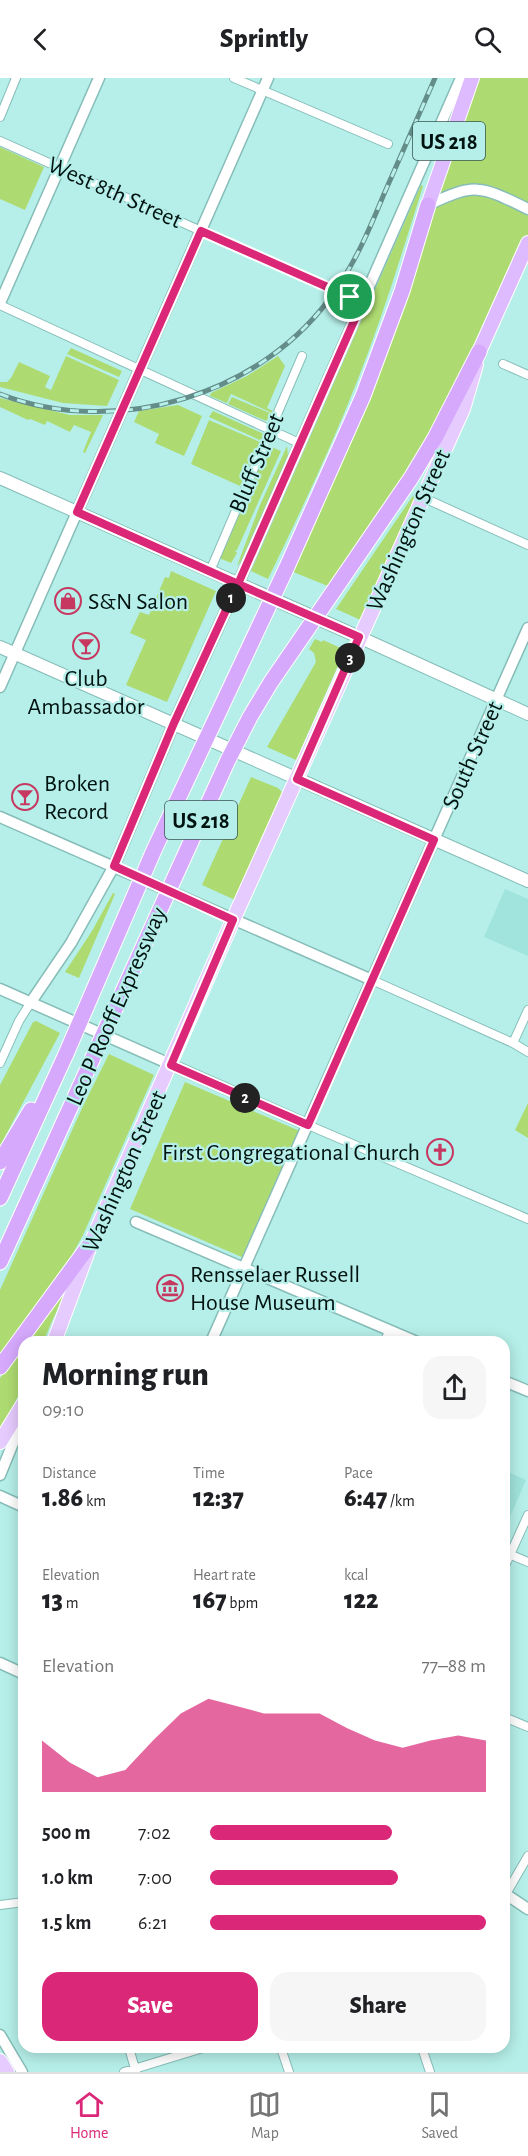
<!DOCTYPE html>
<html lang="en">
<head>
<meta charset="utf-8">
<style>
  :root { --surface:#fff; --page:#f6f6f6; --text:#202124; --muted:#757577; --line:#e0e0e0; --accent:#db2777 }
  body { margin:0; font-family:"Alegreya Sans",sans-serif; background:var(--page); color:var(--text); height:100vh; display:flex; flex-direction:column; font-size:22px; white-space:nowrap }
  * { box-sizing:border-box; margin:0 }
  p { font-size:20px; color:var(--muted) }
  .icon { flex:none; width:33px; height:33px; fill:none; stroke:currentColor; stroke-width:2; stroke-linecap:round; stroke-linejoin:round }
  .map { position:relative; flex:1; overflow:hidden }
  .details { position:absolute; left:18px; top:1258px; width:492px; height:717px; display:flex; flex-direction:column; background:var(--surface); border-radius:18px; box-shadow:0 3px 15px #0003 }
  .details>* { flex:none }
  .pin { position:absolute; display:grid; place-items:center; width:51px; height:51px; color:#fff; margin:-26px; border:3px solid #fff; border-radius:50%; box-shadow:0 2px 6px #0007 }
  .km { position:absolute; width:30px; height:30px; margin:-15px; border-radius:50%; background:#222; color:#fff; font-size:16px; line-height:30px; text-align:center }
  .round { display:grid; place-items:center; flex:none; width:63px; height:63px; border-radius:18px; background:var(--page) }
  .summary { display:flex; align-items:center; justify-content:space-between; height:102px; padding:0 24px }
  h1 { font-size:33px; font-weight:800; line-height:45px }
  .figures { display:grid; grid-template-columns:repeat(3,1fr); gap:9px; height:102px; padding:6px 24px }
  .figures div { display:grid; align-content:center }
  .figures b { font-size:26px; font-weight:800 }
  .figures small { font-size:16px; font-weight:400 }
  .figures p { font-size:16px }
  .chart { height:168px; padding:12px 24px }
  .chart p { display:flex; justify-content:space-between }
  .chart svg { width:100%; height:108px; margin-top:6px; fill:var(--accent); opacity:.7 }
  .button { display:flex; gap:12px; margin-top:auto; padding:12px 24px }
  .button a { flex:1; height:69px; border-radius:18px; background:var(--accent); color:#fff; font-size:24px; font-weight:800; line-height:69px; text-align:center }
  .button a+a { background:var(--page); color:var(--text) }
  ul { padding:0 24px; list-style:none; font-size:20px }
  li { display:grid; grid-template-columns:96px 72px 1fr; align-items:center; height:45px }
  li i { height:15px; border-radius:8px; background:var(--accent) }
  header { display:flex; justify-content:space-between; align-items:center; height:78px; padding:0 24px; background:var(--surface); font-size:27px; font-weight:800 }
  .tab-bar { display:flex; justify-content:space-around; align-items:center; height:84px; border-top:2px solid var(--line); background:var(--surface); font-size:16px; color:var(--muted) }
  .tab-bar a { display:grid; justify-items:center; gap:3px }
  .tab-bar .on { color:var(--accent) }
  .map>svg:first-child { display:block }
  .built { fill:#a1e4dd }
  .green { fill:#aedb71 }
  .lines { fill:none; stroke-linecap:round; stroke-linejoin:round }
  .minor-casing { stroke:#86bdb8; stroke-width:10 }
  .tertiary-casing { stroke:#86bdb8; stroke-width:13 }
  .secondary-casing { stroke:#86bdb8; stroke-width:14 }
  .primary-casing { stroke:#fff; stroke-width:16 }
  .trunk-casing { stroke:#fff; stroke-width:16 }
  .motorway-casing { stroke:#fff; stroke-width:17 }
  .minor { stroke:#fff; stroke-width:8 }
  .tertiary { stroke:#fff; stroke-width:10 }
  .secondary { stroke:#fff; stroke-width:12 }
  .primary { stroke:#e6cbfe; stroke-width:14 }
  .trunk { stroke:#debafe; stroke-width:14 }
  .motorway { stroke:#d6a9fd; stroke-width:15 }
  .rail-casing { stroke:#648c88; stroke-width:5 }
  .rail { stroke:#b6efe9; stroke-width:3; stroke-dasharray:9; stroke-linecap:butt }
  .motorway-bridge-casing { stroke:#fff; stroke-width:17; stroke-linecap:butt }
  .motorway-bridge { stroke:#d6a9fd; stroke-width:15 }
  .route-casing { stroke:#fff; stroke-width:12 }
  .route { stroke:#db2777; stroke-width:8 }
  .labels { text-anchor:middle; stroke-width:4.5; stroke-linejoin:round; paint-order:stroke }
  .shield { fill:#b6efe9; stroke:#375552; stroke-width:1.5 }
  .shield-label { font-size:22px; font-weight:bold; fill:#001311 }
  .street-label { font-size:24px; fill:#001311; stroke:#b6efe9 }
  .poi-label { font-size:24px; fill:#001311; stroke:#b6efe9; text-anchor:start }
</style>
</head>
<body>
<header><svg class="icon" aria-label="back" viewBox="0 0 24 24"><path d="M15 5l-7 7 7 7"/></svg>Sprintly<svg class="icon" aria-label="search" viewBox="0 0 24 24"><circle cx="10" cy="10" r="6"/><path d="M15 15l6 6"/></svg></header>
<div class="map">
<svg width="528" height="1994" viewBox="0 0 528 1994">
  <rect width="100%" height="100%" fill="#b6efe9"/>
  <path class="built" d="M505 811 528 821V878L484 859Z
    M504 1392 526 1402 504 1453Z"/>
  <path class="green" d="M472 0H528V166L456 317 335 511 286 491 363 318Z
    M0 69 44 89 25 132 0 121Z
    M421 107 423 108C402 175 382 241 356 306 330 372 299 437 268 501L251 493Z
    M71 270 122 293 119 299 67 276Z
    M66 278 119 302 107 328 63 325 0 309V304H7L11 300 19 284 50 298 45 309 51 312Z
    M278 278 285 288 267 330 273 333 272 335 231 316 227 325 210 318 211 315 247 298Z
    M232 319 272 336 266 343 228 326Z
    M0 320 70 337H103L85 375 83 374 91 354 74 347 70 354 47 343 45 347 30 341 28 342 0 329Z
    M178 327 202 338 184 378 155 365 159 356 134 344 139 333Z
    M213 333 264 356 262 363 209 339Z
    M209 342 260 364 240 408 191 386Z
    M269 368 281 373 237 472 235 473 237 475 231 485 219 480Z
    M287 368 288 378 241 483 237 488 260 427Z
    M427 397 363 543 336 531Z
    M171 493 216 513 167 624 126 607 146 562 130 555 140 534 149 537 165 499 169 500Z
    M315 561 322 564 323 562 345 572 296 682 267 669 316 584 314 575 309 571Z
    M251 699 278 710 283 715 235 822 202 807Z
    M113 815 115 816 79 900 65 894 92 853Z
    M36 943 60 955 0 1068V1007L33 944Z
    M109 976 154 997 83 1157 65 1190 0 1281V1212L83 1028Z
    M185 1004 300 1053 244 1180 130 1131Z
    M528 1025V1060L515 1052Z
    M68 1207 43 1264H25Z
    M24 1266V1307L0 1353V1300Z"/>
  <g class="lines">
    <defs>
      <path id="minor" d="M234 0 388 66
        M0 39 16 0
        M0 63 362 225
        M0 227 299 365
        M503 286 528 297
        M424 420 528 467
        M210 493 302 278
        M372 902 513 965 528 974
        M513 965 528 932
        M0 985 19 943 31 924
        M308 1047 528 1141
        M384 1264 390 1252
        M504 1474 528 1484
        M504 1490 528 1437
        M504 1639 528 1649
        M506 1816 528 1778
        M0 1827 24 1824
        M129 1970 136 1994
        M281 1970 289 1994
        M422 1970 430 1994
        M124 1994 203 1970"/>
      <path id="tertiary" d="M428 127C476 104 481 108 528 131
        M0 225 99 0
        M0 609 268 0
        M0 739 372 902
        M0 911 308 1047
        M31 924 71 865 114 788 174 645 238 506 461 0
        M136 1144 417 1264
        M211 1264 528 550
        M504 1303 528 1313
        M0 1397 24 1338
        M0 1418 24 1429
        M0 1585 24 1596
        M504 1815 528 1831
        M0 1957 22 1994"/>
      <path id="secondary" d="M0 400 359 559 528 636
        M0 569 528 803"/>
      <path id="primary" d="M54 1264 91 1165 233 842 463 331 476 287
        M0 1364 24 1325
        M0 1983 7 1994"/>
      <path id="trunk" d="M428 127 472 0
        M479 274 528 165"/>
      <path id="motorway" d="M286 491 363 318 402 213 428 127
        M335 511 411 400 435 360 479 274
        M0 1084 31 1032
        M0 1120 66 976
        M0 1184 90 986
        M0 1289 91 1165"/>
    </defs>
    <use href="#minor" class="minor-casing"/>
    <use href="#tertiary" class="tertiary-casing"/>
    <use href="#secondary" class="secondary-casing"/>
    <use href="#primary" class="primary-casing"/>
    <use href="#trunk" class="trunk-casing"/>
    <use href="#motorway" class="motorway-casing"/>
    <use href="#minor" class="minor"/>
    <use href="#tertiary" class="tertiary"/>
    <use href="#secondary" class="secondary"/>
    <use href="#primary" class="primary"/>
    <use href="#trunk" class="trunk"/>
    <use href="#motorway" class="motorway"/>
    <defs>
      <path id="rail" d="M0 316C117 361 264 317 335 213 356 183 370 150 384 116 401 78 418 39 435 0"/>
    </defs>
    <use href="#rail" class="rail-casing"/>
    <use href="#rail" class="rail"/>
    <defs>
      <path id="motorway-bridge" d="M66 976 154 772 286 491
        M90 986 228 682 250 639 271 604 335 511"/>
    </defs>
    <use href="#motorway-bridge" class="motorway-bridge-casing"/>
    <use href="#motorway-bridge" class="motorway-bridge"/>
  </g>
  <g class="lines">
    <defs>
      <path id="route" d="M350 219 201 153 77 434 238 506 174 645 114 788 233 842 171 987 308 1047 434 762 297 701 359 559 238 506 362 225 350 219"/>
    </defs>
    <use href="#route" class="route-casing"/>
    <use href="#route" class="route"/>
  </g>
  <defs>
    <symbol id="shop-ring" viewBox="-11 -11 22 22"><circle r="9.5" fill="#b6efe9" stroke="#c73861" stroke-width="1.5"/><path d="M-5-2.5h2.3a2.7 3.5 0 0 1 5.4 0H5L5.5 6h-11ZM-1.5-2.5h3a1.5 2.3 0 0 0-3 0Z" fill="#c73861"/></symbol>
    <symbol id="bar-ring" viewBox="-11 -11 22 22"><circle r="9.5" fill="#b6efe9" stroke="#c73861" stroke-width="1.5"/><path d="M-6-5H6L.8 .8V4.5H3.5V6h-7V4.5H-.8V.8Z" fill="#c73861"/></symbol>
    <symbol id="church-ring" viewBox="-11 -11 22 22"><circle r="9.5" fill="#b6efe9" stroke="#c73861" stroke-width="1.5"/><path d="M-1.2-6h2.4v3.5h3.3v2.4h-3.3V6h-2.4V-.1h-3.3v-2.4h3.3Z" fill="#c73861"/></symbol>
    <symbol id="museum-ring" viewBox="-11 -11 22 22"><circle r="9.5" fill="#b6efe9" stroke="#c73861" stroke-width="1.5"/><path d="M0-6L6-3V-2H-6V-3ZM-5-1h2V3h-2ZM-1-1h2V3h-2ZM3-1h2V3H3ZM-6 4H6V6H-6Z" fill="#c73861"/></symbol>
  </defs>
  <g fill-rule="evenodd">
    <use href="#shop-ring" x="53" y="508" width="30" height="30"/>
    <use href="#bar-ring" x="71" y="553" width="30" height="30"/>
    <use href="#bar-ring" x="10" y="704" width="30" height="30"/>
    <use href="#church-ring" x="425" y="1059" width="30" height="30"/>
    <use href="#museum-ring" x="155" y="1195" width="30" height="30"/>
  </g>
  <g class="labels">
    <g class="shield">
      <rect x="413" y="44" width="72" height="38" rx="4.5"/>
      <rect x="165" y="723" width="72" height="38" rx="4.5"/>
    </g>
    <g class="shield-label">
      <text x="449" y="71">US 218</text>
      <text x="201" y="750">US 218</text>
    </g>
    <g class="street-label">
      <text transform="translate(115 114) rotate(24)" y="8">West 8th Street</text>
      <text transform="translate(256 385) rotate(-67)" y="8">Bluff Street</text>
      <text transform="translate(408 452) rotate(-66)" y="8">Washington Street</text>
      <text transform="translate(472 677) rotate(-66)" y="8">South Street</text>
      <text transform="translate(116 928) rotate(-66)" y="8">Leo P Rooff Expressway</text>
      <text transform="translate(124 1093) rotate(-66)" y="8">Washington Street</text>
    </g>
    <g class="poi-label">
      <text x="88" y="531">S&amp;N Salon</text>
      <text x="86" y="608" text-anchor="middle">Club<tspan x="86" dy="28">Ambassador</tspan></text>
      <text x="44" y="713">Broken<tspan x="44" dy="28">Record</tspan></text>
      <text x="420" y="1082" text-anchor="end">First Congregational Church</text>
      <text x="190" y="1204">Rensselaer Russell<tspan x="190" dy="28">House Museum</tspan></text>
    </g>
  </g>
</svg>
<div class="pin" style="left:350px;top:219px;background:#1e9e55"><svg class="icon" aria-label="arrive" viewBox="0 0 24 24"><path d="M6 21V4h12l-3 4 3 4H6"/></svg></div>
<b class="km" style="left:231px;top:520px">1</b>
<b class="km" style="left:245px;top:1020px">2</b>
<b class="km" style="left:350px;top:580px">3</b>
<section class="details">
<div class="summary"><div><h1>Morning run</h1><p>09:10</p></div><a class="round"><svg class="icon" aria-label="share" viewBox="0 0 24 24"><path d="M12 15V3M7 8l5-5 5 5M5 13v7h14v-7"/></svg></a></div>
<div class="figures">
<div><p>Distance</p><b>1.86<small> km</small></b></div>
<div><p>Time</p><b>12:37</b></div>
<div><p>Pace</p><b>6:47<small> /km</small></b></div>
</div>
<div class="figures">
<div><p>Elevation</p><b>13<small> m</small></b></div>
<div><p>Heart rate</p><b>167<small> bpm</small></b></div>
<div><p>kcal</p><b>122</b></div>
</div>
<div class="chart"><p><span>Elevation</span>77–88 m</p>
<svg viewBox="0 0 160 44" preserveAspectRatio="none"><path d="M0 44V23L10 32L20 38L30 35L40 23L50 12L60 6L70 9L80 12L90 12L100 12L110 18L120 23L130 26L140 23L150 21L160 23V44z"/></svg>
</div>
<ul>
<li><b>500 m</b>7:02<i style="width:66%"></i></li>
<li><b>1.0 km</b>7:00<i style="width:68%"></i></li>
<li><b>1.5 km</b>6:21<i style="width:100%"></i></li>
</ul>
<div class="button"><a>Save</a><a>Share</a></div>
</section>
</div>
<nav class="tab-bar">
<a class="on"><svg class="icon" aria-label="home" viewBox="0 0 24 24"><path d="M3 11l9-7 9 7M6 9v11h12V9"/></svg>Home</a>
<a><svg class="icon" aria-label="map" viewBox="0 0 24 24"><path d="M3 6l6-2 6 2 6-2v14l-6 2-6-2-6 2zM9 4v14M15 6v14"/></svg>Map</a>
<a><svg class="icon" aria-label="saved" viewBox="0 0 24 24"><path d="M7 4h10v16l-5-4-5 4z"/></svg>Saved</a>
</nav>
</body>
</html>
